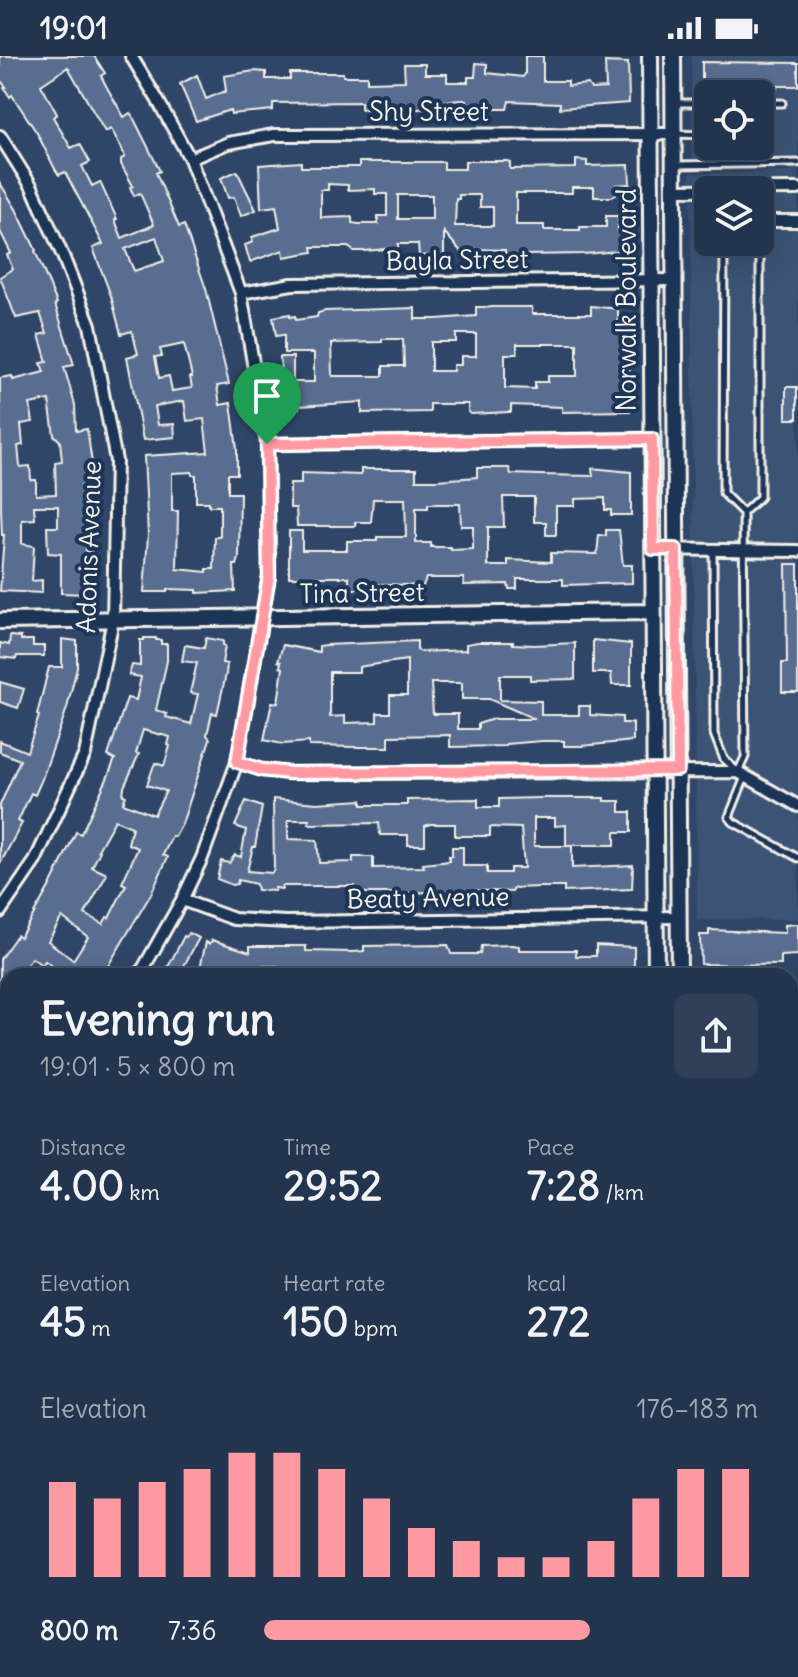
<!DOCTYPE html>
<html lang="en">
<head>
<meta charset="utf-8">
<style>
  :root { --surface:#23344e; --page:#2f3f58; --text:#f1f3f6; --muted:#a3aab6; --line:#404f66; --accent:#ff9aa2 }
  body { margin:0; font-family:Delius,sans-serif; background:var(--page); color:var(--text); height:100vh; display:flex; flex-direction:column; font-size:30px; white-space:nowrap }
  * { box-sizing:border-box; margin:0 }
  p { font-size:26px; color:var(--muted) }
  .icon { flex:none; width:44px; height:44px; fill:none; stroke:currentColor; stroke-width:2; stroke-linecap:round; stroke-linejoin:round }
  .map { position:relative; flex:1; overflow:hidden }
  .panel { position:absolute; left:0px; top:912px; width:798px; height:710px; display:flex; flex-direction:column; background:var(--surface); border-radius:24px 24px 0 0; box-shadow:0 8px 32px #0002,0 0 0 2px var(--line) }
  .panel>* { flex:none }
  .controls { position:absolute; left:694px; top:24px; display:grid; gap:16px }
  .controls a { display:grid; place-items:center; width:80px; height:80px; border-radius:12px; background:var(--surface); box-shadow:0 8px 32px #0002,0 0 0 2px var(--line); font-size:40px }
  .pin { position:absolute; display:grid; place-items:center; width:68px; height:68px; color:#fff; margin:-82px -34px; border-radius:50% 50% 50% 0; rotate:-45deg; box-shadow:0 0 8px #0007 }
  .pin .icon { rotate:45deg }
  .round { display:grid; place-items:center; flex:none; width:84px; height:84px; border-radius:12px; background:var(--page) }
  .headline { display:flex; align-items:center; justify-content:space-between; height:136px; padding:0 40px }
  h1 { font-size:44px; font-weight:700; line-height:60px }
  .stats { display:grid; grid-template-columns:repeat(3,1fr); gap:12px; height:136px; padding:8px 40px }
  .stats div { display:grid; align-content:center }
  .stats b { font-size:40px; font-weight:700 }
  .stats small { font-size:22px; font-weight:400 }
  .stats p { font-size:22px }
  .chart { height:224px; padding:16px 40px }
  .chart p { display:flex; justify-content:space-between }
  .chart svg { width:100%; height:144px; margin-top:8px; stroke:var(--accent); stroke-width:6 }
  ul { padding:0 40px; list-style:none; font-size:26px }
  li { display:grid; grid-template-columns:128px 96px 1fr; align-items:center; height:60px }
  li i { height:20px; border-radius:10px; background:var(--accent) }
  .status { display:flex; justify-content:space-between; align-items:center; height:56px; padding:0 40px; background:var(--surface); direction:ltr }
  .status svg { height:22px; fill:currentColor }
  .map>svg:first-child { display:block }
  .built { fill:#3b5274; fill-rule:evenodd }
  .building { fill:#586d90; stroke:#f4f1e8; stroke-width:2; fill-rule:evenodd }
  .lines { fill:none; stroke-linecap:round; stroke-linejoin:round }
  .lane-casing { stroke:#f4f1e8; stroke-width:11 }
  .street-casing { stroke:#f4f1e8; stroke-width:16 }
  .secondary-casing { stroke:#f4f1e8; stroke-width:20 }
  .lane { stroke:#1d3557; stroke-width:5 }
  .street { stroke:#1d3557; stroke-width:10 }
  .secondary { stroke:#1d3557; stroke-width:14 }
  .route-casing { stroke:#fff; stroke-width:16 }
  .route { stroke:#ff9aa2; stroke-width:10 }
  .labels { text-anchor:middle; stroke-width:8; stroke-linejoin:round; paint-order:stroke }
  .street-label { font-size:26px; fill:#f4f1e8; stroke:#1d3557 }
</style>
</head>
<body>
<div class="status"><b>19:01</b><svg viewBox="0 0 49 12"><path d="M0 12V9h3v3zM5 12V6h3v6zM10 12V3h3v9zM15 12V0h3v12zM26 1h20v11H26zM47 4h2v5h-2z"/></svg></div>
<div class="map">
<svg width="798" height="1621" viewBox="0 0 798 1621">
  <rect width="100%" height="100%" fill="#2f4668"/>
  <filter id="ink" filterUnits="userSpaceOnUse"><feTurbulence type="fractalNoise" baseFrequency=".0125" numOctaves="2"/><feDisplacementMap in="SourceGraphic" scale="16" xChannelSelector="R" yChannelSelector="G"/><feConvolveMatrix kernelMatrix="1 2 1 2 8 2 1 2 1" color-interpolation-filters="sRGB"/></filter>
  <g filter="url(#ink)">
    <path class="built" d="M691 0H798V115H692ZM708 38H760V90H708Z
      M798 116V863L697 864 690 117ZM708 134H760V186H708Z"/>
    <path class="building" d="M0 0H94L105 17 101 20 109 35 124 61 130 57 132 59 160 115 156 117 179 171 184 169 206 233 229 328 217 330 220 349 231 347 237 393V418H228V437H240L239 502 237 509H234L235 535 197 537V534L167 533V536H144L148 479 144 400 208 396 204 363 187 365 184 345 155 350 158 369 174 368 175 381 143 384 127 301 138 298 132 275 121 278 111 240 93 192 103 188 65 116 59 119 55 113 37 77 12 39 10 41 4 32 6 31 0 24ZM68 11 105 76 111 73 121 91 125 101 121 103V108L133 130 130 131 134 140 140 137 154 169 122 182 115 164 117 163 100 126 92 130 82 110 90 106 80 88 71 92 53 61 57 58 41 29ZM156 181 164 205 134 215 125 193ZM184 288 192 321H190L192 332 172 335 169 320 159 322 155 301 162 300 160 293ZM192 416V419H196V446H209V450H220V481H215L214 513H207V516L177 513 178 455H172V417Z
      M525 0H543V25H568V30L588 28 591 33 606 32 605 6 628 7 629 47 560 52V47L509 45 507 53H484L466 52V44L445 45V52L432 53H361V46L273 47V54L231 58 230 54 196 65 180 28 197 19 206 43 226 35 224 20 254 15 266 16V23H290V17H343V20H367V26L405 25 404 8H425V18H447V26H468V21H475L476 7 487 8V17L523 21 525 18Z
      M702 6 798 7V30H777V33H702Z
      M576 104 587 105V110L629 109 630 128 616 129V138L612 141H594V131H572V137H516V169H544V174H580V171H606V160H618V176H630V194L584 198 525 199 505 198V194L475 193V198H463L444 176V199L419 200 418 188H398V192L364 195H354L348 191H312L313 196 284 201 283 194 250 206 245 189 253 186 252 181 280 172 276 150 261 152 259 109 301 106V111H359V106H444V113H465V105H507L510 106V113L576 112ZM328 128 348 129V134L375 133V138H387V160H378V168H358L352 167V161L321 162V134H328ZM398 139H432V163H398ZM459 139H480V151H493V170H455L456 143H459Z
      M237 115 256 154 241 160 234 141 228 142 221 122Z
      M0 127 16 153 36 194 35 195 57 247 55 248 74 309 64 311 75 349 76 375 87 373 92 407 93 429 81 430 82 450 85 451 86 495 92 496V506H87V538L61 537V498L48 497 47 471H58V450H34L35 463 22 464V488L34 490 32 525 42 524V537L0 535 4 479H2L1 454 0 322 12 320 13 324 44 316 41 307 47 306 39 279 47 277 40 257 16 262 0 221 13 213 7 199 11 197 0 175ZM49 344 54 379 60 385 62 405 55 406 56 438 36 439V424H31L30 410 20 411 18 390 23 389 21 368 33 366 30 348Z
      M591 250 618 253V265H629L630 355 562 356V351L511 349V356H509L471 358 468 356V348H430V356L362 357V346L299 350V352L283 350 280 301H293V326H314V297H284V279L276 280 273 261 290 258V261L295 260 296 264 317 261 318 257 325 255 415 252V263H436L476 260V251H532V258H591ZM456 278H476V300H461V309H453V315H431V286H456ZM382 283H403L404 310H383V320H332L331 287 382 286ZM517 288H577V320H548V326H535V333L505 332V298H517Z
      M786 331H797V363H786Z
      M477 412H509L511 418 540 419 593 420 592 412 631 416V459H611V454H605V442L575 443V450H556V479H546V466H534V441H503L504 471H488V510H508V504L551 506V497L597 498 599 479 606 480V474H619L623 509H632V527L563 529V523H517V533H509L508 528 464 529V522H426L423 530 385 528 365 530V533H349V521H289V475H302V494H347V485H377V481H406L405 443H373L371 466H355V470H297L296 452H290V428H301V417L361 419V413H416V424H437L477 421ZM428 448H460L461 470H473V493L451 494V491H431V487H416V452H428Z
      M786 508H798V636H782V607H787Z
      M10 580 21 581V584H33V590H44V600H17L16 603 0 601V587L9 589Z
      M144 582H156V584H161V588H167V605L156 654 167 658 166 661 191 668 198 638 190 637 197 607 182 605 185 589 204 592 206 582 223 585V589L225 590 222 607 227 608 226 618 217 658 212 657 207 679 210 683 182 768 175 781 172 780 163 799 168 801 151 838 102 920H66L45 905 42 909 32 902 18 920H8V925L0 934V903L17 879 20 881 32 861 53 824 76 776 81 778 106 725 115 703 108 700 127 642 136 644 141 621 129 619 132 609 140 610V584H144ZM143 674 170 681 168 689 170 690 164 710 156 707 154 709 147 729 166 735 154 759 123 747 126 740 123 739 124 731 139 698 136 697ZM115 764 132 771 128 788 138 792 122 827 126 829 109 862 107 861 103 868 85 858 107 818 92 811 100 795 98 794ZM62 861 88 881 73 904 48 885Z
      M62 583 77 585V611L67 652 42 723 35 739 31 737 18 765 22 767 0 808V749L20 704 0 696V685L27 696 39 660 37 659 49 611H62Z
      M593 584 631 588V629H612L611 617H593Z
      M417 585V594L421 596 466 594V588L478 586H513V588L534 589 575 587V623L530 624V619H500V644L541 645V659H579V650H590V659L622 661V667H633V685L581 690H564V685H542L506 688V690L450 691V679L389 680V691H356L309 690V686L282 688 264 684 272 646 278 647 283 612 280 611 281 606 278 605 283 589 319 596V590L326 589ZM407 604V639H390V657H377V666L345 667V660L330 661V616H359V611L364 610ZM431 627H462V643H489L535 663H493L478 668V673H458V658H433Z
      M0 626 24 633 18 652 0 646Z
      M540 742H604V745H620V756H631V776H615V789H566V769L555 770V762H534V790H572V812L633 809 632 833 564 836V831H541L514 832 512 836 466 834 410 837H354V830H282V833L275 832V835L257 834 256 828 238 824 237 828 232 829 217 823 221 805 229 807 235 799 241 801 246 774 235 770 246 745 262 751 255 791H253L247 815 272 817 274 813 273 743 317 747 362 744V749H407V744L478 743V751H499V743ZM288 764H309V768L379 767 380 779H408V789H425V770L430 768H455V780H490V771L521 772 524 812H510V817H487V810H463V791H452V800H449V805L423 808 424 811 373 812V801H353V806L319 807 317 784 288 783Z
      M798 868V899L781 900V909L701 908 700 879H709V874L785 877V869Z
      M189 877 199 882 179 919 167 913 184 880 186 881Z
      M212 884 250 896V890H306V895L353 896 364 895V890L448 889 451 898H480L481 890 512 889 519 890V894H576V900H596V889L634 891V916H603V920H565V918L497 920 481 919V916H459V920H357V917H317V920H277V910H258V920H212L199 916 206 886 210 888Z"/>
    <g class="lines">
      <defs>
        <path id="lane" d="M674 47H708
          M760 47H782
          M674 78 708 79
          M760 81H768
          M674 109 798 107
          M760 162V133
          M724 186 723 437 743 457
          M743 457 760 441V167
          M713 493 714 678 724 703 738 716 745 701 743 457
          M745 721 729 761 733 766 798 802"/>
        <path id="street" d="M131 0 157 43 190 103 241 237 267 388 269 520 237 706 202 802 182 844 139 920
          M0 80 32 131 63 200 90 269 116 405 113 564 85 698 35 805 0 856
          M190 103 228 87 274 79 673 78
          M674 134 798 133
          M760 165H798
          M241 237 292 228 674 224
          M267 388 652 383
          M653 493 798 495
          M237 706 262 714 289 717 738 716 798 750
          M182 844 234 863 286 866 678 861
          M790 940 798 939
          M0 1055 8 1062
          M790 1083H798
          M0 1085 8 1077
          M790 1231H798
          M0 1290 8 1296
          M790 1377H798
          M790 1525H798
          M27 1614V1621
          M181 1614V1621
          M333 1614V1621
          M486 1614V1621
          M635 1614V1621
          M713 1614V1621"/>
        <path id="secondary" d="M650 0 656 920
          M673 0 679 920
          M0 565 653 556
          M684 1614V1621
          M658 1621V1614"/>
      </defs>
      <use href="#lane" class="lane-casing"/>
      <use href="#street" class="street-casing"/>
      <use href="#secondary" class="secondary-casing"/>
      <use href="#lane" class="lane"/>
      <use href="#street" class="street"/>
      <use href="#secondary" class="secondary"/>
    </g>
  </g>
  <g class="lines" filter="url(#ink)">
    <defs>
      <path id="route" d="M652 383 653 493H676L678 714 289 717 262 714 237 706 269 520 267 388Z"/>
    </defs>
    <use href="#route" class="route-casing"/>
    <use href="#route" class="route"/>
  </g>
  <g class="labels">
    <g class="street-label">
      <text x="429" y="65">Shy Street</text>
      <text transform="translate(457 204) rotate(-1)" y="9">Bayla Street</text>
      <text transform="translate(627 244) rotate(-90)" y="9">Norwalk Boulevard</text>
      <text transform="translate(89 491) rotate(-88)" y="9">Adonis Avenue</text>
      <text transform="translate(362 537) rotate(-1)" y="9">Tina Street</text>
      <text transform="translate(428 842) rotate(-1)" y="9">Beaty Avenue</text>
    </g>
  </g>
</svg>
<div class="controls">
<a><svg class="icon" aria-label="locate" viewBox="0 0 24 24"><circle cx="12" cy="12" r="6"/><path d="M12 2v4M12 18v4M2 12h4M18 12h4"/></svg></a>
<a><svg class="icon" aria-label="layers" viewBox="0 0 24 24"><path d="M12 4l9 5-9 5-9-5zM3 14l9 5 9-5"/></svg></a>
</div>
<div class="pin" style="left:267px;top:388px;background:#1e9e55"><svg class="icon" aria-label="arrive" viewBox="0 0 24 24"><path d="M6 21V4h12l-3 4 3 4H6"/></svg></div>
<section class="panel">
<div class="headline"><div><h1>Evening run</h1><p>19:01 · 5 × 800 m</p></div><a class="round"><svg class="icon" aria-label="share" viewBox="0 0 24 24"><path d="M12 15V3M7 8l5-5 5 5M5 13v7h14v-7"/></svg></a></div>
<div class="stats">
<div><p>Distance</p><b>4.00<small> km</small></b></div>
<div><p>Time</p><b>29:52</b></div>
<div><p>Pace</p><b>7:28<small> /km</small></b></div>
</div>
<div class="stats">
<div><p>Elevation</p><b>45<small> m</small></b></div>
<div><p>Heart rate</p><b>150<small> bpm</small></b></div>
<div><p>kcal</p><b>272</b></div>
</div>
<div class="chart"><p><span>Elevation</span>176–183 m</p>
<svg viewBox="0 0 160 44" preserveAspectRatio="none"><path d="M5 44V15M15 44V20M25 44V15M35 44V11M45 44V6M55 44V6M65 44V11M75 44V20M85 44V29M95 44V33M105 44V38M115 44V38M125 44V33M135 44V20M145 44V11M155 44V11"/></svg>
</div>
<ul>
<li><b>800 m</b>7:36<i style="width:66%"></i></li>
</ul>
</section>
</div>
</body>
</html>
